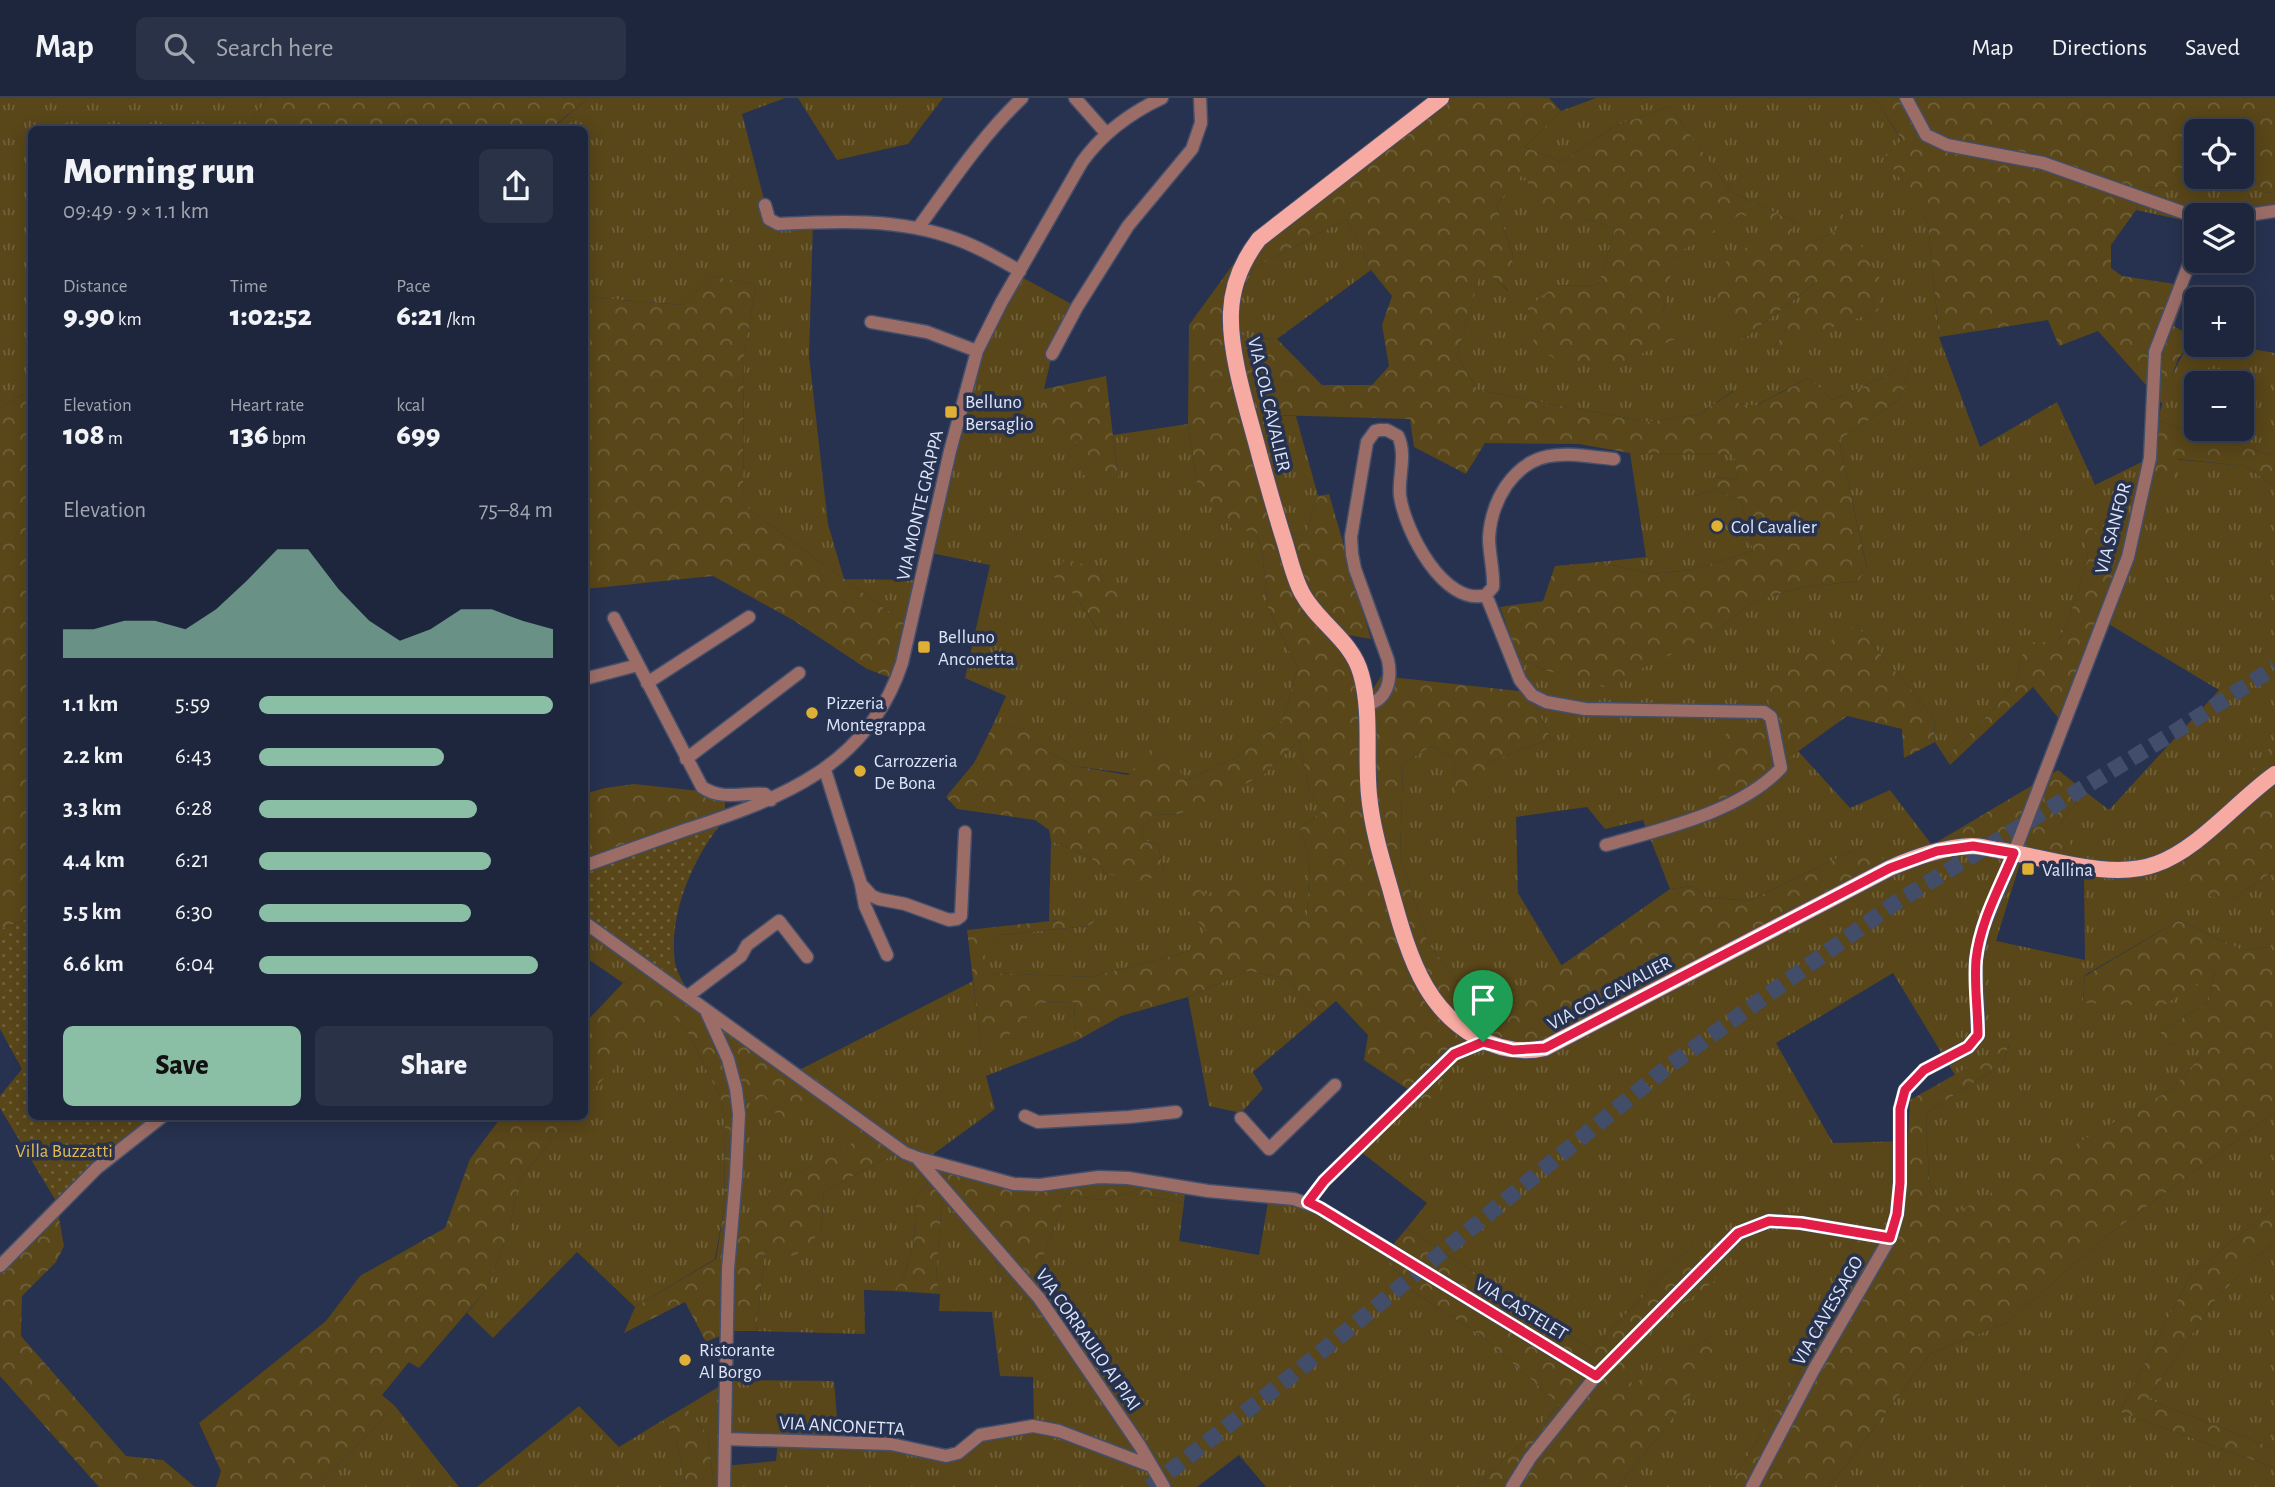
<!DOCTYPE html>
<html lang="en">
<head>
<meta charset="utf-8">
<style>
  :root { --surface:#1d263c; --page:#2a3247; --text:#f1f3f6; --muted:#a0a5af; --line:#3b4356; --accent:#8abfa5 }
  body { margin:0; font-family:"Alegreya Sans",sans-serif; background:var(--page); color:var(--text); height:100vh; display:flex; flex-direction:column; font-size:26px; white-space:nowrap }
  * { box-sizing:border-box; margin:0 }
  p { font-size:23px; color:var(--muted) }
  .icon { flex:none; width:38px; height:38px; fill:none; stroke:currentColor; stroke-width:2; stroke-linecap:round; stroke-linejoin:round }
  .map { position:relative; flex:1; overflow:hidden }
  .side { position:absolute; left:28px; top:28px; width:560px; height:994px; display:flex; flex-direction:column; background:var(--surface); border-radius:10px; box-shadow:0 4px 18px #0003,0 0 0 2px var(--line) }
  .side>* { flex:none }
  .fabs { position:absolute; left:2184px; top:21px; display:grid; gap:14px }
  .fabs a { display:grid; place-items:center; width:70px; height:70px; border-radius:10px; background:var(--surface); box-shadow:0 4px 18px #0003,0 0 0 2px var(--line); font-size:35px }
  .pin { position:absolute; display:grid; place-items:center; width:60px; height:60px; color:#fff; margin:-72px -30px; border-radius:50% 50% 50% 0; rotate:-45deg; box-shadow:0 0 7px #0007 }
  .pin .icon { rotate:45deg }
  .round { display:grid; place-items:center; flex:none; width:74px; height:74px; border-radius:10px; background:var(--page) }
  .summary { display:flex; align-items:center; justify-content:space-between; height:119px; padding:0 35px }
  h1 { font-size:38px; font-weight:800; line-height:52px }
  .metrics { display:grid; grid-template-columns:repeat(3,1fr); gap:10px; height:119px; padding:7px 35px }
  .metrics div { display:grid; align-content:center }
  .metrics b { font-size:30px; font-weight:800 }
  .metrics small { font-size:19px; font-weight:400 }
  .metrics p { font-size:19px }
  .chart { height:196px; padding:14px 35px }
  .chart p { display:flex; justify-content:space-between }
  .chart svg { width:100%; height:126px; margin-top:7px; fill:var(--accent); opacity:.7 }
  .cta { display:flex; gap:14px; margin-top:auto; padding:14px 35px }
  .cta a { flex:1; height:80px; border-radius:10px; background:var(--accent); color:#111; font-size:28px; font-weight:800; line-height:80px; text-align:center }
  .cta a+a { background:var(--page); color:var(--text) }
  ul { padding:0 35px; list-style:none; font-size:23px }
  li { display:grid; grid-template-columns:112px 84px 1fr; align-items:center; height:52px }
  li i { height:18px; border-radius:9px; background:var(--accent) }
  header { display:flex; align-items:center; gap:42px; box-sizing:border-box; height:98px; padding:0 35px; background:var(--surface); border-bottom:2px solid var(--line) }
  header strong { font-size:33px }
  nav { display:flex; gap:38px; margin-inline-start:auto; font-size:24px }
  .search { width:490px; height:63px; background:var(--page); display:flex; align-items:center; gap:18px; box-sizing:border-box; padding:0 24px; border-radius:10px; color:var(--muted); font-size:26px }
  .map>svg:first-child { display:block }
  .grass { fill:url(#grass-tufts); fill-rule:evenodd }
  .forest { fill:url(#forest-crowns); fill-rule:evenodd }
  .park { fill:url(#park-dots) }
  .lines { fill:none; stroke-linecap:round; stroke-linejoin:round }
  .major-tunnel { stroke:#424d69; stroke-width:16; stroke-dasharray:16 8; stroke-linecap:butt }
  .minor-casing { stroke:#444f6b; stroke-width:15 }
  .major-casing { stroke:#444f6b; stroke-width:18 }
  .minor { stroke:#9c6d67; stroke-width:12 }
  .major { stroke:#f7aaa1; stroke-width:16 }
  .route-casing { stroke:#fff; stroke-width:14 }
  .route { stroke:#e11d48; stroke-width:9 }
  .poi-dot { fill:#dfb034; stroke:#273250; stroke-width:2.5 }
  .labels { text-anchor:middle; stroke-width:7; stroke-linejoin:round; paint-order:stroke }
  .poi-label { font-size:19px; fill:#dde5f8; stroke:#273250; text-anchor:start }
  .street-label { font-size:19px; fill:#dde5f8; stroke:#273250 }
  .park-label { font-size:19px; fill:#e4b94e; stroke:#273250 }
</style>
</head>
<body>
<header>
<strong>Map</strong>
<div class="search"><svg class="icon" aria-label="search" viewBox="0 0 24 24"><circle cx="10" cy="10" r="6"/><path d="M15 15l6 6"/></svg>Search here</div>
<nav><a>Map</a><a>Directions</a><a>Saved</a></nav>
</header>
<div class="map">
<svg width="2275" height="1389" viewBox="0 0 2275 1389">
  <defs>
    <pattern id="grass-tufts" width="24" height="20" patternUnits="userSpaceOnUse" patternTransform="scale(1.75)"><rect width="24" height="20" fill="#594619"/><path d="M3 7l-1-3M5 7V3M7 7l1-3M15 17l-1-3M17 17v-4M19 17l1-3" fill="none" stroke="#70613b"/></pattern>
    <pattern id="forest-crowns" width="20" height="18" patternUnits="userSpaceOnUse" patternTransform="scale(1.75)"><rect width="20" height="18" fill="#594619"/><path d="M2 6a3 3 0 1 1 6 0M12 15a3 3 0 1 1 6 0" fill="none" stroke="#70613b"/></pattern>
    <pattern id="park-dots" width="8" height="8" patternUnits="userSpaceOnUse" patternTransform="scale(1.75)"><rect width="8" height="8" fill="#594619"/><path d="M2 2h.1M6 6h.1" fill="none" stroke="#70613b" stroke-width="1.8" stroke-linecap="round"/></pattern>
  </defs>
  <rect width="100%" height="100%" fill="#273250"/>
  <path class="grass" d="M0 0H268L246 31 32 32 31 292 0 309Z
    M589 0H785L742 16 769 121 813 125 809 258 828 426 844 481 919 482 907 527 743 407 744 256 756 187 712 178 683 207 585 199 584 32H550Z
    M798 0H943L908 46 837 62Z
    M1596 0H1868L1878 5 1902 43 1886 57 1928 125 1939 239 1980 349 2057 304 2095 387 2152 359 2245 368 2275 388V643L2230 803 2275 772V855L2269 849 2242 852 2179 822 2085 877 2083 905 2215 874 2209 903 2161 934 2160 947 2213 945 2172 991 1949 1120 1929 1085 1926 1015 2003 966 2009 947 1955 977 1893 875 1776 945 1833 1045 1908 1043 1904 1113 1847 1147 1864 1166 1729 1389H1617L1664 1332 1710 1239 1627 1291 1625 1259 1658 1224 1694 1147 1591 1251 1407 1130 1427 1105 1361 1054 1420 999 1427 1004 1450 952 1490 936 1517 944 1871 744 1748 803 1706 799 1692 788 1670 791 1643 722 1605 731 1587 709 1516 719 1518 795 1562 868 1505 907 1464 893 1428 845 1400 760 1403 666 1431 648 1454 660 1456 700 1488 664 1551 641 1529 594 1517 558 1545 572 1711 537 1754 503 1804 489 1858 483 1867 470 1839 342 1900 301 1915 252 1891 276 1833 302 1808 280 1755 308 1739 306 1733 293 1700 316 1648 324 1478 292 1457 258 1482 169 1508 193 1513 157 1496 107 1523 75 1586 120 1615 131 1598 188 1556 187 1679 239 1663 215 1675 156 1741 115 1776 129 1742 242 1818 183 1775 248 1878 213 1842 114 1836 133 1781 159 1795 124 1731 94 1670 8 1615 28 1561 64 1525 49 1561 13ZM2083 420 2107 525 2219 592 2109 712 2086 694 2060 726 1932 747 1890 692 1850 710 1798 653 1720 703 1728 634 1767 635 1856 527 1934 619 1935 644 1950 667 1951 654 1979 627 2017 583 2020 560 2058 544 2068 523 2088 461ZM2020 765 2084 779 2085 862 1996 843Z
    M2242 67 2245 69 2264 94 2275 95V111L2242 117H2196V125L2136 112 2140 90 2173 89 2196 75V79H2242Z
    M1347 121 1371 172 1277 241 1248 240 1224 226 1255 169Z
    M1014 175 1077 209 1052 257 1044 291 1085 347 1118 380 1113 337 1188 326 1197 386 1256 434 1262 453 1268 510 1298 570 1282 623 1238 658 1185 683 1074 668 1030 643 1036 632 993 627 1006 598 965 580 990 467 926 454 961 293ZM1075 497 1119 514 1097 531Z
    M2194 240 2196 241V247H2229L2275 255V358L2158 323C2164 293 2175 265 2194 240ZM2196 285H2242V331H2196Z
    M1274 317 1296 318 1318 398 1306 436 1273 437 1253 366Z
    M1630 355 1734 356 1738 382 1716 379 1692 399 1714 391 1741 402 1753 453 1691 472 1652 476 1599 464 1646 459Z
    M1299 642 1310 696 1324 712 1300 731 1310 763 1307 820 1207 832 1190 853 1091 879 989 875 983 855 998 837 1088 828 1103 818 1049 823 1051 743 1089 758 1107 776H1164L1158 746 1148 744 1141 734 1152 717 1179 716 1264 676Z
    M584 818 594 827 650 868 623 885 585 859Z
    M1248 873 1286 880 1321 916 1253 974 1263 991 1241 1015 1209 1008 1188 899Z
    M973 883 981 946 1020 929 1037 905 1074 904 1076 943 986 978 995 1011 932 1057 940 1071 916 1098 914 1146 904 1178 894 1193 864 1192 865 1236 756 1233 765 1154 821 1134 824 1093 895 1056 834 988 809 967Z
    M669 913 686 931 721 1001 725 1031 724 1111 715 1161 635 1209 577 1154 493 1240 467 1215 487 1191 509 1133 519 1083 570 1019 584 1018 585 1000 587 997Z
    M764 997 811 1009 857 1043 779 1086 748 1126 738 1120 731 998Z
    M2275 1014V1108L2190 1178 2120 1314 2275 1370V1389H1829L1931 1255 2006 1225 2108 1137Z
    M1128 1095 1184 1105 1179 1143 1259 1157 1268 1104 1307 1110 1384 1157 1414 1194 1483 1239 1560 1307 1476 1389H1266L1239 1357 1197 1389H714L708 1337 685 1309 730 1282 834 1283 839 1344 945 1354 1034 1324 1033 1279 1000 1278 992 1214 939 1213 940 1196 936 1179 942 1103H957L991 1137 999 1177 1037 1211 1071 1236 1035 1181 1066 1096 1101 1102ZM725 1340 778 1342 776 1363 724 1368Z
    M2275 1144V1351L2148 1301 2215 1202 2255 1161Z
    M395 1308 459 1389H317Z
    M579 1308 619 1349 663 1322 676 1340 685 1382 671 1389H477Z"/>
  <path class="forest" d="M268 0H589L550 31H246Z
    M1432 0H1549L1561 13 1525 49 1561 64 1615 28 1670 8 1731 94 1795 124 1782 158 1836 133 1841 113 1880 181 1878 213 1774 250 1815 185 1742 242 1715 209 1720 168 1775 129 1741 116 1675 157 1663 215 1680 239 1608 270 1562 266 1534 246 1528 210 1556 187 1598 188 1615 131 1586 120 1557 137 1523 76 1496 107 1513 157 1509 193 1482 170 1457 258 1478 292 1648 324 1700 316 1734 293 1739 306 1756 308 1808 280 1833 302 1891 276 1916 250 1900 301 1839 342 1867 471 1858 483 1804 489 1754 503 1711 537 1604 589 1545 572 1517 558 1500 509 1543 503 1555 468 1599 464 1652 476 1691 472 1753 453 1741 402 1714 391 1689 400 1716 379 1738 382 1734 356 1630 355 1579 346 1485 345 1466 376 1414 349 1410 321 1274 317 1253 366 1273 437 1306 436 1318 398 1329 396 1371 541 1348 537 1359 614 1381 578 1529 594 1551 641 1488 664 1482 687 1455 700 1454 660 1431 648 1403 666 1400 760 1428 845 1464 893 1505 907 1670 791 1692 788 1706 799 1748 803 1871 744 1885 764 1549 938 1517 944 1490 936 1451 952 1440 991 1427 1004 1364 962 1368 937 1336 903 1321 916 1286 880 1248 873 1188 899 1121 918 1076 943 1074 904 1038 905 1020 929 993 947H981L967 832 1105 817 1088 828 998 837 984 855 990 875 1091 879 1190 853 1206 832 1173 796 1193 788 1218 803 1233 790 1278 792 1307 819 1310 763 1300 731 1324 712 1310 696 1299 642 1264 676 1223 698 1179 716 1152 717 1141 734 1148 744 1158 746 1164 776 1142 783 1107 776 1089 758 1051 743 1049 732 1035 722 957 711 946 699 974 665 993 627 1037 632 1030 643 1074 668 1128 677 1162 639 1185 683 1238 658 1282 623 1298 570 1268 510 1262 453 1256 434 1231 430 1197 386 1188 326 1189 227 1242 154ZM1347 121 1371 172 1392 198 1382 227 1389 268 1372 287H1322L1277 241 1248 240 1224 226 1255 169Z
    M1868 0H2275V95L2264 94 2245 69 2242 67V33H2196V75L2173 89 2140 90 2136 112 2111 147V170L2122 178 2188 188 2174 228 2194 240 2178 261 2162 305 2098 233 2059 248 2048 222 1939 239 1928 125 1885 57 1902 42 1878 5Z
    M712 178 756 187 744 256 743 407 907 527 894 581 867 571 793 522 713 478 585 491 584 199 683 207Z
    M1106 278 1118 381 1083 377 1085 347 1043 334 1044 291Z
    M31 292V820L0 831V309Z
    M2158 323 2275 358V388L2245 368 2178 361 2172 389 2145 404Z
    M2082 419 2100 439 2114 476 2107 525 2064 627 2033 589 1950 667 1951 654 1979 627 2017 583 2020 560 2033 544H2058L2068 523 2088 461Z
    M1065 461 1116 476 1119 514 1098 532 1075 497 1053 478Z
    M1856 527 1934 619 1935 644 1904 660 1902 631 1847 618 1767 676 1720 703C1710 670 1703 662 1728 634H1767L1770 579Z
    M2275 643V772L2230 803 2165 787Z
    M2058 672 2086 694 2060 726 2071 747 2055 754 1932 747Z
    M634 686 709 694 725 698V721L585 769 584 696 605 690Z
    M2179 822 2242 852 2269 849 2275 855V1014L2108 1137 2006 1225 1931 1255 1829 1389H1729L1864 1166 1847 1147 1904 1113 1910 1002 2009 946 2003 966 1926 1015 1929 1085 1949 1119 2172 991 2212 946 2159 947 2161 934 2209 903 2215 874 2163 908 2083 905 2085 878Z
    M650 868 799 972 809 967 905 1045 895 1056 824 1093 821 1134 795 1158 765 1154 756 1233H731L706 1244 685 1204 624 1235 635 1209 716 1161 724 1111 725 1031 721 1001 686 931 669 914 585 1000V925L623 885ZM732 998 745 1007 764 998 783 1026 811 1009 856 1043 779 1086 751 1110 748 1125 738 1120Z
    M502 1018 570 1019 519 1083 509 1133 487 1191 419 1270 409 1264 382 1297 395 1308 317 1389H216L221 1373 199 1325 326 1223 360 1178 445 1130 470 1061Z
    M940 1071 987 1082 1140 1086 1185 1094 1184 1105 1128 1095 1101 1102 1066 1096 1035 1181 1071 1236 1059 1244 1038 1219 1037 1211 999 1177 991 1137 957 1103H942L936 1179 940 1196 894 1193 904 1178 914 1146 916 1098Z
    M56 1103 64 1148 56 1164 22 1198 21 1238 126 1358 163 1362 195 1389H99L0 1278V1161Z
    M2275 1108V1144L2255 1161 2215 1202 2148 1301 2275 1351V1370L2120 1314 2190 1178Z
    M1407 1130 1591 1251 1694 1147 1716 1182 1658 1224 1626 1259 1627 1290 1710 1239 1722 1254 1664 1332 1617 1389H1476L1560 1307 1483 1239 1414 1194 1384 1157Z
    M685 1309 708 1337 714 1389H671L685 1382 676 1340 663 1322Z"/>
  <path class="park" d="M725 721C694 757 668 816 675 865 677 875 684 885 688 894L594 827 585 818 584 769Z
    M31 820 32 1018 160 1019 56 1103 0 1010V998L22 971 0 931V831Z"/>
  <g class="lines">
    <path class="major-tunnel" d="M1150 1389 1300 1271 1666 970 1895 805 2173 635 2275 569"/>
    <defs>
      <path id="minor" d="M1075 0 1106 35
        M1906 0 1926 37 1947 47 2043 65 2196 119
        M765 107 769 121 778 126C838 123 899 120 956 141 979 149 999 161 1020 173
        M2242 118 2275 113
        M918 130C951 85 981 39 1022 0
        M871 224 927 234 977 253
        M1052 256 1077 209 1128 128 1192 51 1201 25 1200 0
        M1486 497 1520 582 1532 597 1546 604 1585 611 1764 614 1771 619 1781 670C1740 714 1662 731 1606 747
        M614 520 702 689C722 703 742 694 765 696L771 702
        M584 581 638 567
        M647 585 749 519
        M1365 607C1388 603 1392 581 1388 562L1355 471 1352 456 1351 439 1367 344 1375 333 1380 332H1387L1398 338C1407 357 1398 378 1400 398 1405 433 1444 509 1486 497L1493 489C1494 473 1489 456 1489 440 1490 422 1496 403 1506 388 1535 346 1570 357 1614 361
        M686 661 799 575
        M825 672 861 786 872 798 879 801 905 806 949 822 957 821 961 818 965 734
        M584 768C618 756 651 744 685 732 780 701 868 669 902 565L950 353 977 253 1001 205 1082 64C1102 36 1130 15 1162 0
        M861 787 865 808 887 857
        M584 824 905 1055 918 1060 1014 1086 1040 1087 1099 1079 1128 1080 1208 1093 1294 1101 1320 1110 1596 1278
        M688 898 741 858 747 847 779 823 807 859
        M707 915 728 961 736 991 739 1016 736 1078 728 1171 724 1389
        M1025 1018 1038 1024 1129 1019 1176 1014
        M1241 1020 1269 1051 1335 987
        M918 1061 1039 1200 1140 1348 1164 1389
        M1308 1104 1324 1083 1453 956 1484 944
        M0 1168 97 1070 163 1018
        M726 1341 891 1346 946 1358 958 1355 980 1337 1033 1328 1059 1333 1151 1368
        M1512 1389 1530 1360 1596 1278 1738 1135 1769 1123 1801 1125 1890 1140
        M1752 1389 1813 1273 1890 1140 1897 1116 1900 1085V1011L1905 992 1924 972 1968 949 1978 937 1976 861 1983 829 2014 755 2128 459 2150 360 2155 254 2196 148"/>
      <path id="major" d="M1441 0 1259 141C1243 162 1232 187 1231 214 1229 258 1249 316 1260 359 1268 388 1276 417 1285 445 1290 462 1294 480 1302 495 1318 525 1352 542 1361 576 1372 615 1365 657 1369 697 1372 729 1381 759 1390 790 1399 823 1409 860 1426 889 1450 930 1497 961 1545 950L1890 770C1916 759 1943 749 1972 748 1980 748 1990 751 1998 752 2045 759 2111 783 2156 766 2199 751 2238 702 2275 676"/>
    </defs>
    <use href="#minor" class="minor-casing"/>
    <use href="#major" class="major-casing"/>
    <use href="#minor" class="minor"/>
    <use href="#major" class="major"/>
  </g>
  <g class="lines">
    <defs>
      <path id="route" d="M1973 748 2014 755C2000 789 1980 824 1976 862 1974 887 1978 912 1978 937L1968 949 1924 972 1905 992 1900 1011V1085L1897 1116 1890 1140 1801 1125 1769 1123 1738 1135 1596 1278 1320 1110 1308 1104 1324 1083 1454 956 1483 944 1513 952 1545 950 1890 770 1937 753Z"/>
    </defs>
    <use href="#route" class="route-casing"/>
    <use href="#route" class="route"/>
  </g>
  <g class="poi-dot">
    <rect x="944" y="307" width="14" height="14" rx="3.5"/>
    <circle cx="1717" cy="428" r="7"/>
    <rect x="917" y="542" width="14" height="14" rx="3.5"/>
    <circle cx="812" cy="615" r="7"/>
    <circle cx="860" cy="673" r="7"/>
    <rect x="2021" y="764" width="14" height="14" rx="3.5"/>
    <circle cx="685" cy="1262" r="7"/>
  </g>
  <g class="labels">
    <g class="poi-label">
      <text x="965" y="310">Belluno<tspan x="965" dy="22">Bersaglio</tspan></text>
      <text x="1731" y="435">Col Cavalier</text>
      <text x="938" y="545">Belluno<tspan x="938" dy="22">Anconetta</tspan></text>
      <text x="826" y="611">Pizzeria<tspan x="826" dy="22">Montegrappa</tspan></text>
      <text x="874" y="669">Carrozzeria<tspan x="874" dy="22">De Bona</tspan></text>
      <text x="2042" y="778">Vallina</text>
      <text x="699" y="1258">Ristorante<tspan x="699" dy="22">Al Borgo</tspan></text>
    </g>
    <g class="street-label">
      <text transform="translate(1270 306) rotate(77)" y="7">VIA COL CAVALIER</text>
      <text transform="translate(919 407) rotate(-77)" y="7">VIA MONTE GRAPPA</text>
      <text transform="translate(2112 430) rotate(-75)" y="7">VIA SANFOR</text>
      <text transform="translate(1609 894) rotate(-28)" y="7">VIA COL CAVALIER</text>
      <text transform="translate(1522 1210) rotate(31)" y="7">VIA CASTELET</text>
      <text transform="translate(1827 1212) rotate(-60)" y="7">VIA CAVESSAGO</text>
      <text transform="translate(1089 1241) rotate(55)" y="7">VIA CORRAULO AI PIAI</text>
      <text transform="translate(842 1327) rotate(3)" y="7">VIA ANCONETTA</text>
    </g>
    <g class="park-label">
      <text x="64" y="1059">Villa Buzzatti</text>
    </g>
  </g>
</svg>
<div class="fabs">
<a><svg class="icon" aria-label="locate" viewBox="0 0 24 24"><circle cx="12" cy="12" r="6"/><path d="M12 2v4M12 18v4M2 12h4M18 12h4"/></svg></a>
<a><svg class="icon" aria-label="layers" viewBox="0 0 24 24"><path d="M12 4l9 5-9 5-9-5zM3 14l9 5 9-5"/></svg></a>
<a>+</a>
<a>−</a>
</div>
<div class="pin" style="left:1483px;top:944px;background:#1e9e55"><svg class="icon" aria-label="arrive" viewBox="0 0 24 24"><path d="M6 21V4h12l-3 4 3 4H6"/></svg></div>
<section class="side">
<div class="summary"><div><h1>Morning run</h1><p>09:49 · 9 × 1.1 km</p></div><a class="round"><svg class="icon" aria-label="share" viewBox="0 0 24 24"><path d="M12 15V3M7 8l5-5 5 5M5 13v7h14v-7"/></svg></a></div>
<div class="metrics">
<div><p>Distance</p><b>9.90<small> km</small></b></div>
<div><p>Time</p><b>1:02:52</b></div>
<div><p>Pace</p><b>6:21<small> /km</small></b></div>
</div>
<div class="metrics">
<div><p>Elevation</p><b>108<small> m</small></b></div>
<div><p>Heart rate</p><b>136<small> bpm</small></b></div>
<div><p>kcal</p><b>699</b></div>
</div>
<div class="chart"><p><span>Elevation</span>75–84 m</p>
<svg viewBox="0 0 160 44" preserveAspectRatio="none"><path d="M0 44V34L10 34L20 31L30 31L40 34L50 27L60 17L70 6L80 6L90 20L100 31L110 38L120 34L130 27L140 27L150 31L160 34V44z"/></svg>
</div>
<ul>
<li><b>1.1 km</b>5:59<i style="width:100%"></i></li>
<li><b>2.2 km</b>6:43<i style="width:63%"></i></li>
<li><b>3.3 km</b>6:28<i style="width:74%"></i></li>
<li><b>4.4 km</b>6:21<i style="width:79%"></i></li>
<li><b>5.5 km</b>6:30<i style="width:72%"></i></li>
<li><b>6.6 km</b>6:04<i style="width:95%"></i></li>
</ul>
<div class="cta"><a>Save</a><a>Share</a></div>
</section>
</div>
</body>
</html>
